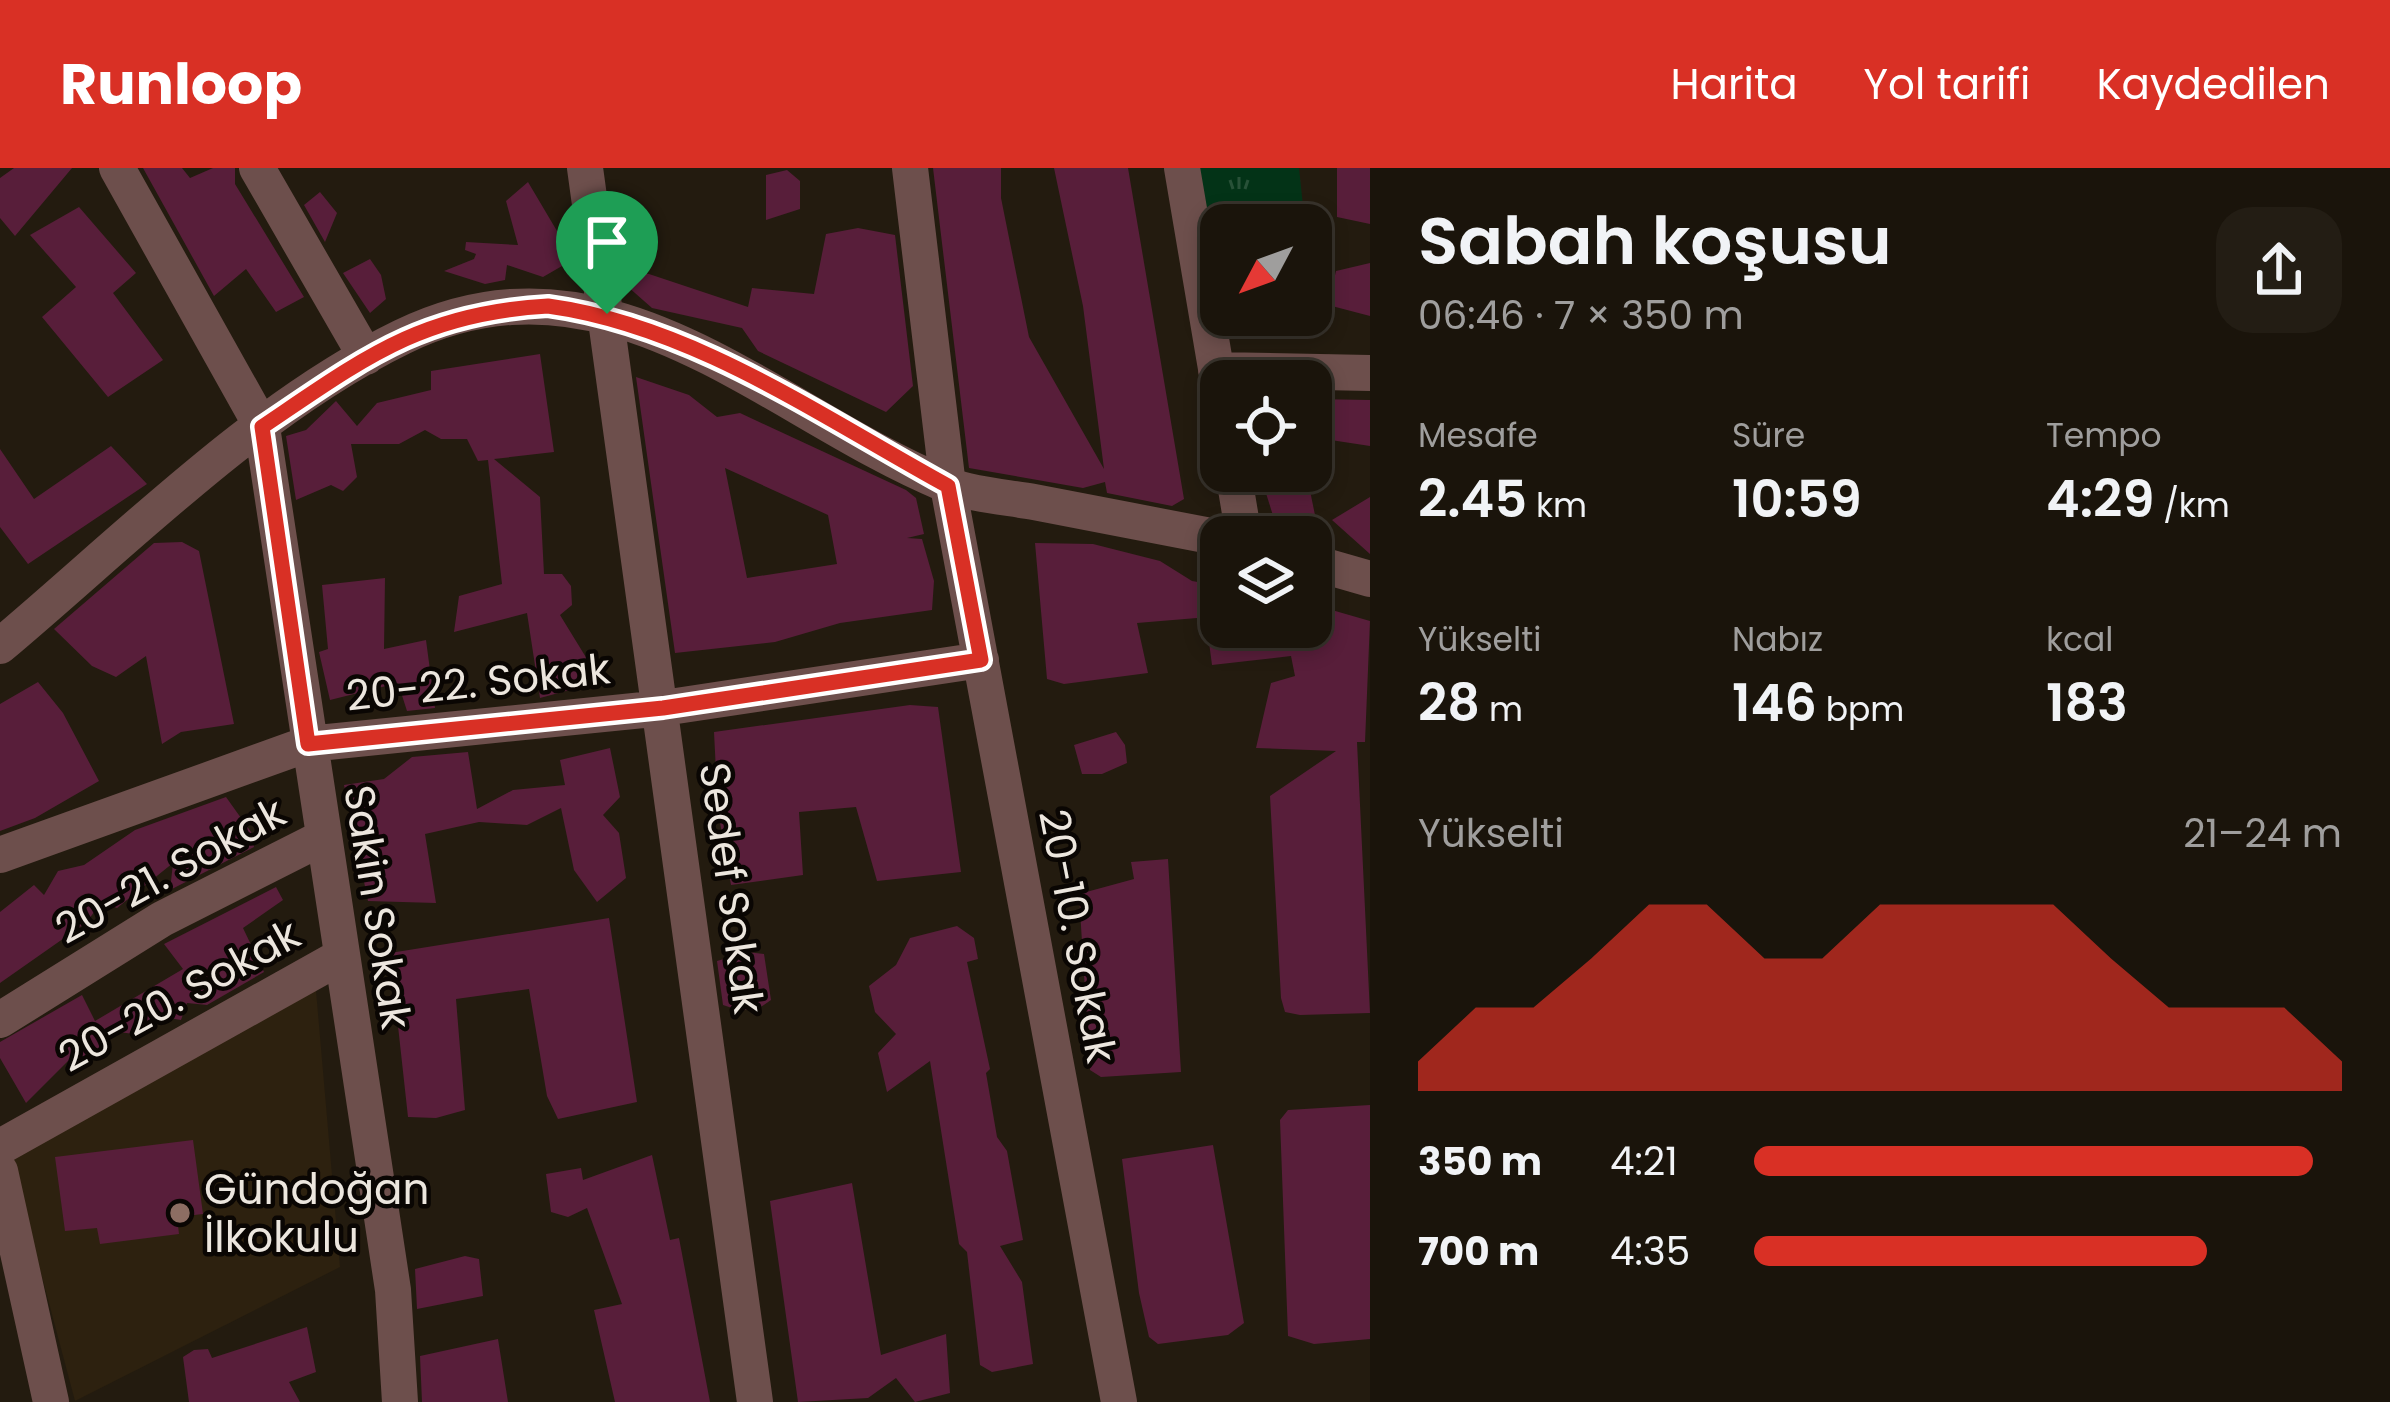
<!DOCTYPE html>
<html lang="tr">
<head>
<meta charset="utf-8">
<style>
  :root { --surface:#1a140b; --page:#231d14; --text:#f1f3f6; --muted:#9f9e9d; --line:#38332c; --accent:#d93025 }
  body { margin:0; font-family:Poppins,sans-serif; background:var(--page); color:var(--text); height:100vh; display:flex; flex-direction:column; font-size:45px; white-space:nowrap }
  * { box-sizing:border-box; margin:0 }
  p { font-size:39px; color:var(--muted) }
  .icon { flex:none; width:66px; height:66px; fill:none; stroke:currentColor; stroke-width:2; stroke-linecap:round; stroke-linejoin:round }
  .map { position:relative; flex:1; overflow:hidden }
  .side { display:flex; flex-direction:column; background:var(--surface); width:1020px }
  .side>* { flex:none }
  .needle { width:78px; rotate:229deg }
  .buttons { position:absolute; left:1200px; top:36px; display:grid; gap:24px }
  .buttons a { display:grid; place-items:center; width:132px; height:132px; border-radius:24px; background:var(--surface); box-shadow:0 6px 18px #0003,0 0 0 3px var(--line); font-size:60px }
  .pin { position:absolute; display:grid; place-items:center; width:102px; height:102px; color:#fff; margin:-123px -51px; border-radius:50% 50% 50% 0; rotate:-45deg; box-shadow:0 0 12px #0007 }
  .pin .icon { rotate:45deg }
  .round { display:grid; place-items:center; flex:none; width:126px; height:126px; border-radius:36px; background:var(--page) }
  .overview { display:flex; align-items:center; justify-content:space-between; height:204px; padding:0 48px }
  h1 { font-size:66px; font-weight:600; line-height:90px }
  .metrics { display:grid; grid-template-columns:repeat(3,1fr); gap:18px; height:204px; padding:12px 48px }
  .metrics div { display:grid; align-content:center }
  .metrics b { font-size:51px; font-weight:600 }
  .metrics small { font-size:33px; font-weight:400 }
  .metrics p { font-size:33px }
  .chart { height:336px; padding:24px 48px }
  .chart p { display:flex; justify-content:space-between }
  .chart svg { width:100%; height:216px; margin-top:12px; fill:var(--accent); opacity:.7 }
  ul { padding:0 48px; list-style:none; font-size:39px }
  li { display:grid; grid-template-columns:192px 144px 1fr; align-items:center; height:90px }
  li i { height:30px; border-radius:15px; background:var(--accent) }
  header { display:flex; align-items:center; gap:72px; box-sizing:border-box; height:168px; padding:0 60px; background:var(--accent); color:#fff }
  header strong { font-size:57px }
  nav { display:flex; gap:66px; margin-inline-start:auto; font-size:42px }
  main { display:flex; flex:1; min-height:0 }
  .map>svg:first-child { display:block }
  .built { fill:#2d210f }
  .grass { fill:url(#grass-tufts) }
  .building { fill:#581e3a; fill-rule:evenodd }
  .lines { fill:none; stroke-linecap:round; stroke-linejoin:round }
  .minor { stroke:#6d4f4c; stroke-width:36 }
  .route-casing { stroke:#fff; stroke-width:24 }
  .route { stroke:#d93025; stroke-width:15 }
  .education-dot { fill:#8d6e63; stroke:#0a0603; stroke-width:4.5 }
  .labels { text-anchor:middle; stroke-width:9; stroke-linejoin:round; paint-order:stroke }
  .street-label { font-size:42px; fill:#ece6de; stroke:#0a0603 }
  .poi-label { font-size:42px; fill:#ece6de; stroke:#0a0603; text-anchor:start }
</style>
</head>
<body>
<header>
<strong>Runloop</strong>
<nav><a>Harita</a><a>Yol tarifi</a><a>Kaydedilen</a></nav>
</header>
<main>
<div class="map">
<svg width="1370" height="1234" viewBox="0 0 1370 1234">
  <defs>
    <pattern id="grass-tufts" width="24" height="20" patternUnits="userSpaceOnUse" patternTransform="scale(3)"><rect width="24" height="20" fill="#033317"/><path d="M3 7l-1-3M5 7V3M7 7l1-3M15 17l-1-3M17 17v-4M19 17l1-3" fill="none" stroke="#285138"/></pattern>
  </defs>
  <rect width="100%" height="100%" fill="#231b0f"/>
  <path class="built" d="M315 811 340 1099 75 1233 11 992Z"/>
  <path class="grass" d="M1195 0H1299L1305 57H1221V147H1311V130L1313 152 1218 168Z"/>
  <path class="building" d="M14 0H72L15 68 0 50V10Z
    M143 0H182L190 10 213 0H235V16L304 129 276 144 246 101 214 128Z
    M933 0H1001V30L1029 169 1104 301 1083 138 1054 0H1128L1184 331 1172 338 1107 325 1105 314 1083 320 969 300Z
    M1337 0H1370V56L1337 49Z
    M787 2 800 13V41L766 52V7Z
    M528 14 557 63 562 98 543 109 507 97 505 112 485 116 444 103 474 91 476 86 465 82 466 74 518 77 506 33Z
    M320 24 337 45 325 74 304 37Z
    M79 39 136 105 113 125 163 192 108 229 42 149 76 119 30 67Z
    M858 60 895 67 913 218 886 244 758 183 742 160 652 140 627 118 632 104 649 106 748 139 752 120 814 126 826 66Z
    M370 91 381 107 386 131 370 145 343 105Z
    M1370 95V148L1328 137 1336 103Z
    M540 186 554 284 494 291 540 329 544 406H562L571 418 572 437 560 447 587 491 588 517 540 530 527 445 454 464 459 428 502 416 488 292 478 293 467 271H441L425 262 399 276H351L357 309 343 323 331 317 296 332 286 268 306 262 336 233 357 258 377 235 431 222V203Z
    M636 209 689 227 717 249 740 245 906 322 916 330 924 366 907 370 922 371 934 413 932 442 840 455 775 474 675 485ZM725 300 828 347 837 396 747 410Z
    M1311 231 1370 232V278L1311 269Z
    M111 278 147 316 28 396 0 359V281L34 331Z
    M1259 303H1306L1316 352 1276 357Z
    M1370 329V386L1332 352Z
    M182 374 199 383 234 556 181 564 162 576 146 488 116 509 92 498 54 461 154 375Z
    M1035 375 1093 376 1160 393 1192 413 1221 418V448L1137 455 1148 505 1064 516 1047 511Z
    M385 410 384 481 426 472 435 540 407 543 398 515 330 532 319 484 328 481 322 417Z
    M1311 436 1370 453 1365 574H1357L1370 845 1300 847 1285 844 1281 830 1270 628 1336 583 1256 580 1271 515 1295 508 1291 488 1212 497 1207 459H1311Z
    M38 514 63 545 99 613 35 650 0 663V536Z
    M910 537 938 539 961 704 877 713 856 639 799 644 803 707 731 717 718 643 714 564Z
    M1116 564 1125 577 1127 595 1102 606H1082L1074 577Z
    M610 580 620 629 603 647 619 665 626 710 597 734 574 702 561 640 527 657 479 654 425 666 436 735 368 733 344 617 384 611 412 589 468 584 477 641 513 622 565 617 560 592Z
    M226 629 251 664 254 679 170 722 173 695 117 740 101 734 87 754 0 815V744L34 717 44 727 58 703 84 697 135 662Z
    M1168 691 1181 904 1101 909 1090 902 1079 726 1134 711 1131 694Z
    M276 719 283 732 243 760 264 804 207 837 187 835 181 852 157 848 133 866 99 861 106 877 75 896 68 893 26 935 0 890V874L82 827 95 853 183 801 164 776Z
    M609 750 637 934 558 951 547 928 529 821 456 831 465 942 436 950 408 949 390 785Z
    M957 758 974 770 978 791 967 794 990 901 986 905 997 969 1007 983 1023 1072 1000 1078 1022 1114 1033 1196 992 1204 980 1197 967 1084 959 1076 930 893 887 924 878 885 896 866 875 844 869 818 896 797 910 770Z
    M747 784 764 786 771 832 758 841 738 842 723 837 717 793Z
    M1370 937V1171L1314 1176 1288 1168 1280 952 1288 942Z
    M193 972 203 1046 177 1049 179 1066 100 1076 97 1060 65 1063 55 989Z
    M1213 977 1244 1155 1228 1167 1158 1176 1149 1169 1139 1125 1122 991Z
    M652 987 670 1072 679 1070 710 1234H615L594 1142 622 1136 587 1040 568 1049 551 1044 546 1006 581 1000 583 1012Z
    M852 1015 881 1187 946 1166 950 1225 915 1234 896 1210 868 1230 798 1234 770 1033Z
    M465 1088 479 1091 483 1128 417 1141 415 1101Z
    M307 1159 316 1204 289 1214 300 1234H189L183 1189 194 1182 208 1181 212 1190Z
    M498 1171 508 1234H422L420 1188Z"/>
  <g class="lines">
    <path class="minor" d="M117 0 262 259 393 1122 400 1234
      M257 0 366 189
      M585 0 755 1234
      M910 0 948 318 1119 1234
      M1182 0 1221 230
      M1216 202 1370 205
      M1233 303 1244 369
      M1311 394 1370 411
      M0 478C124 374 256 240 402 169 609 68 768 243 945 316 972 327 1006 329 1034 334 1096 346 1159 358 1221 370
      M0 687 308 576 663 540 981 492
      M0 852 162 751 322 670
      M0 979 340 789
      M0 1003 51 1234"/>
  </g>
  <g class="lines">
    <defs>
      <path id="route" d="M548 138C693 158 820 248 948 318L981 492 663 540 308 576 262 259C363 191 421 145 548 138Z"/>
    </defs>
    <use href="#route" class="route-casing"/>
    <use href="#route" class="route"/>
  </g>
  <circle class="education-dot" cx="180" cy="1045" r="12"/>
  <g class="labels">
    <g class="street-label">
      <text transform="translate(478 514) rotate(-6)" y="15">20-22. Sokak</text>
      <text transform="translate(170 702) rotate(-29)" y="15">20-21. Sokak</text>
      <text transform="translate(732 720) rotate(82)" y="15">Sedef Sokak</text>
      <text transform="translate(378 739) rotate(81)" y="15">Sakin Sokak</text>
      <text transform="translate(1078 768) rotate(79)" y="15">20-10. Sokak</text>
      <text transform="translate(179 827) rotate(-29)" y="15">20-20. Sokak</text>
    </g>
    <g class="poi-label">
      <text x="204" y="1036">Gündoğan<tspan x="204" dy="48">İlkokulu</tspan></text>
    </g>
  </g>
</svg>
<div class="buttons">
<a><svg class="needle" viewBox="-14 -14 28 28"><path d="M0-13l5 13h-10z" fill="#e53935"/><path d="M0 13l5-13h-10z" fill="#9f9e9d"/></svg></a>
<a><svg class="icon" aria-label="locate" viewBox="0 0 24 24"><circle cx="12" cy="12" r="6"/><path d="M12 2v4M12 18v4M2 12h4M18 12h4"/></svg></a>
<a><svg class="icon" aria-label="layers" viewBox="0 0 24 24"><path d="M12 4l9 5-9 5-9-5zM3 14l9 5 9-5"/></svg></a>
</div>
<div class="pin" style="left:607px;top:146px;background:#1e9e55"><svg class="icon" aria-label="arrive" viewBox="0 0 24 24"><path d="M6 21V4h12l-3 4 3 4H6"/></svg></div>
</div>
<section class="side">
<div class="overview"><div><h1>Sabah koşusu</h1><p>06:46 · 7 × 350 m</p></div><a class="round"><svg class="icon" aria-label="share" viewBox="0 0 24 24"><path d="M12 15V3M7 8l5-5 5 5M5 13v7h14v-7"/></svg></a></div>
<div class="metrics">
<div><p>Mesafe</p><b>2.45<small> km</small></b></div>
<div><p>Süre</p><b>10:59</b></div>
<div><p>Tempo</p><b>4:29<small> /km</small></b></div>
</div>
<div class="metrics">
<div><p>Yükselti</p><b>28<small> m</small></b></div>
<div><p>Nabız</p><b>146<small> bpm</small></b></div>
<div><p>kcal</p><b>183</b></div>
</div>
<div class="chart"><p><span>Yükselti</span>21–24 m</p>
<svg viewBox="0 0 160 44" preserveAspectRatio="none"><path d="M0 44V38L10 27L20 27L30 17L40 6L50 6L60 17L70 17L80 6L90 6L100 6L110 6L120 17L130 27L140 27L150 27L160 38V44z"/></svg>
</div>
<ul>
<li><b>350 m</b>4:21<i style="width:95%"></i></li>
<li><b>700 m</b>4:35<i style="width:77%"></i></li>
</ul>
</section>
</main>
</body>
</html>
